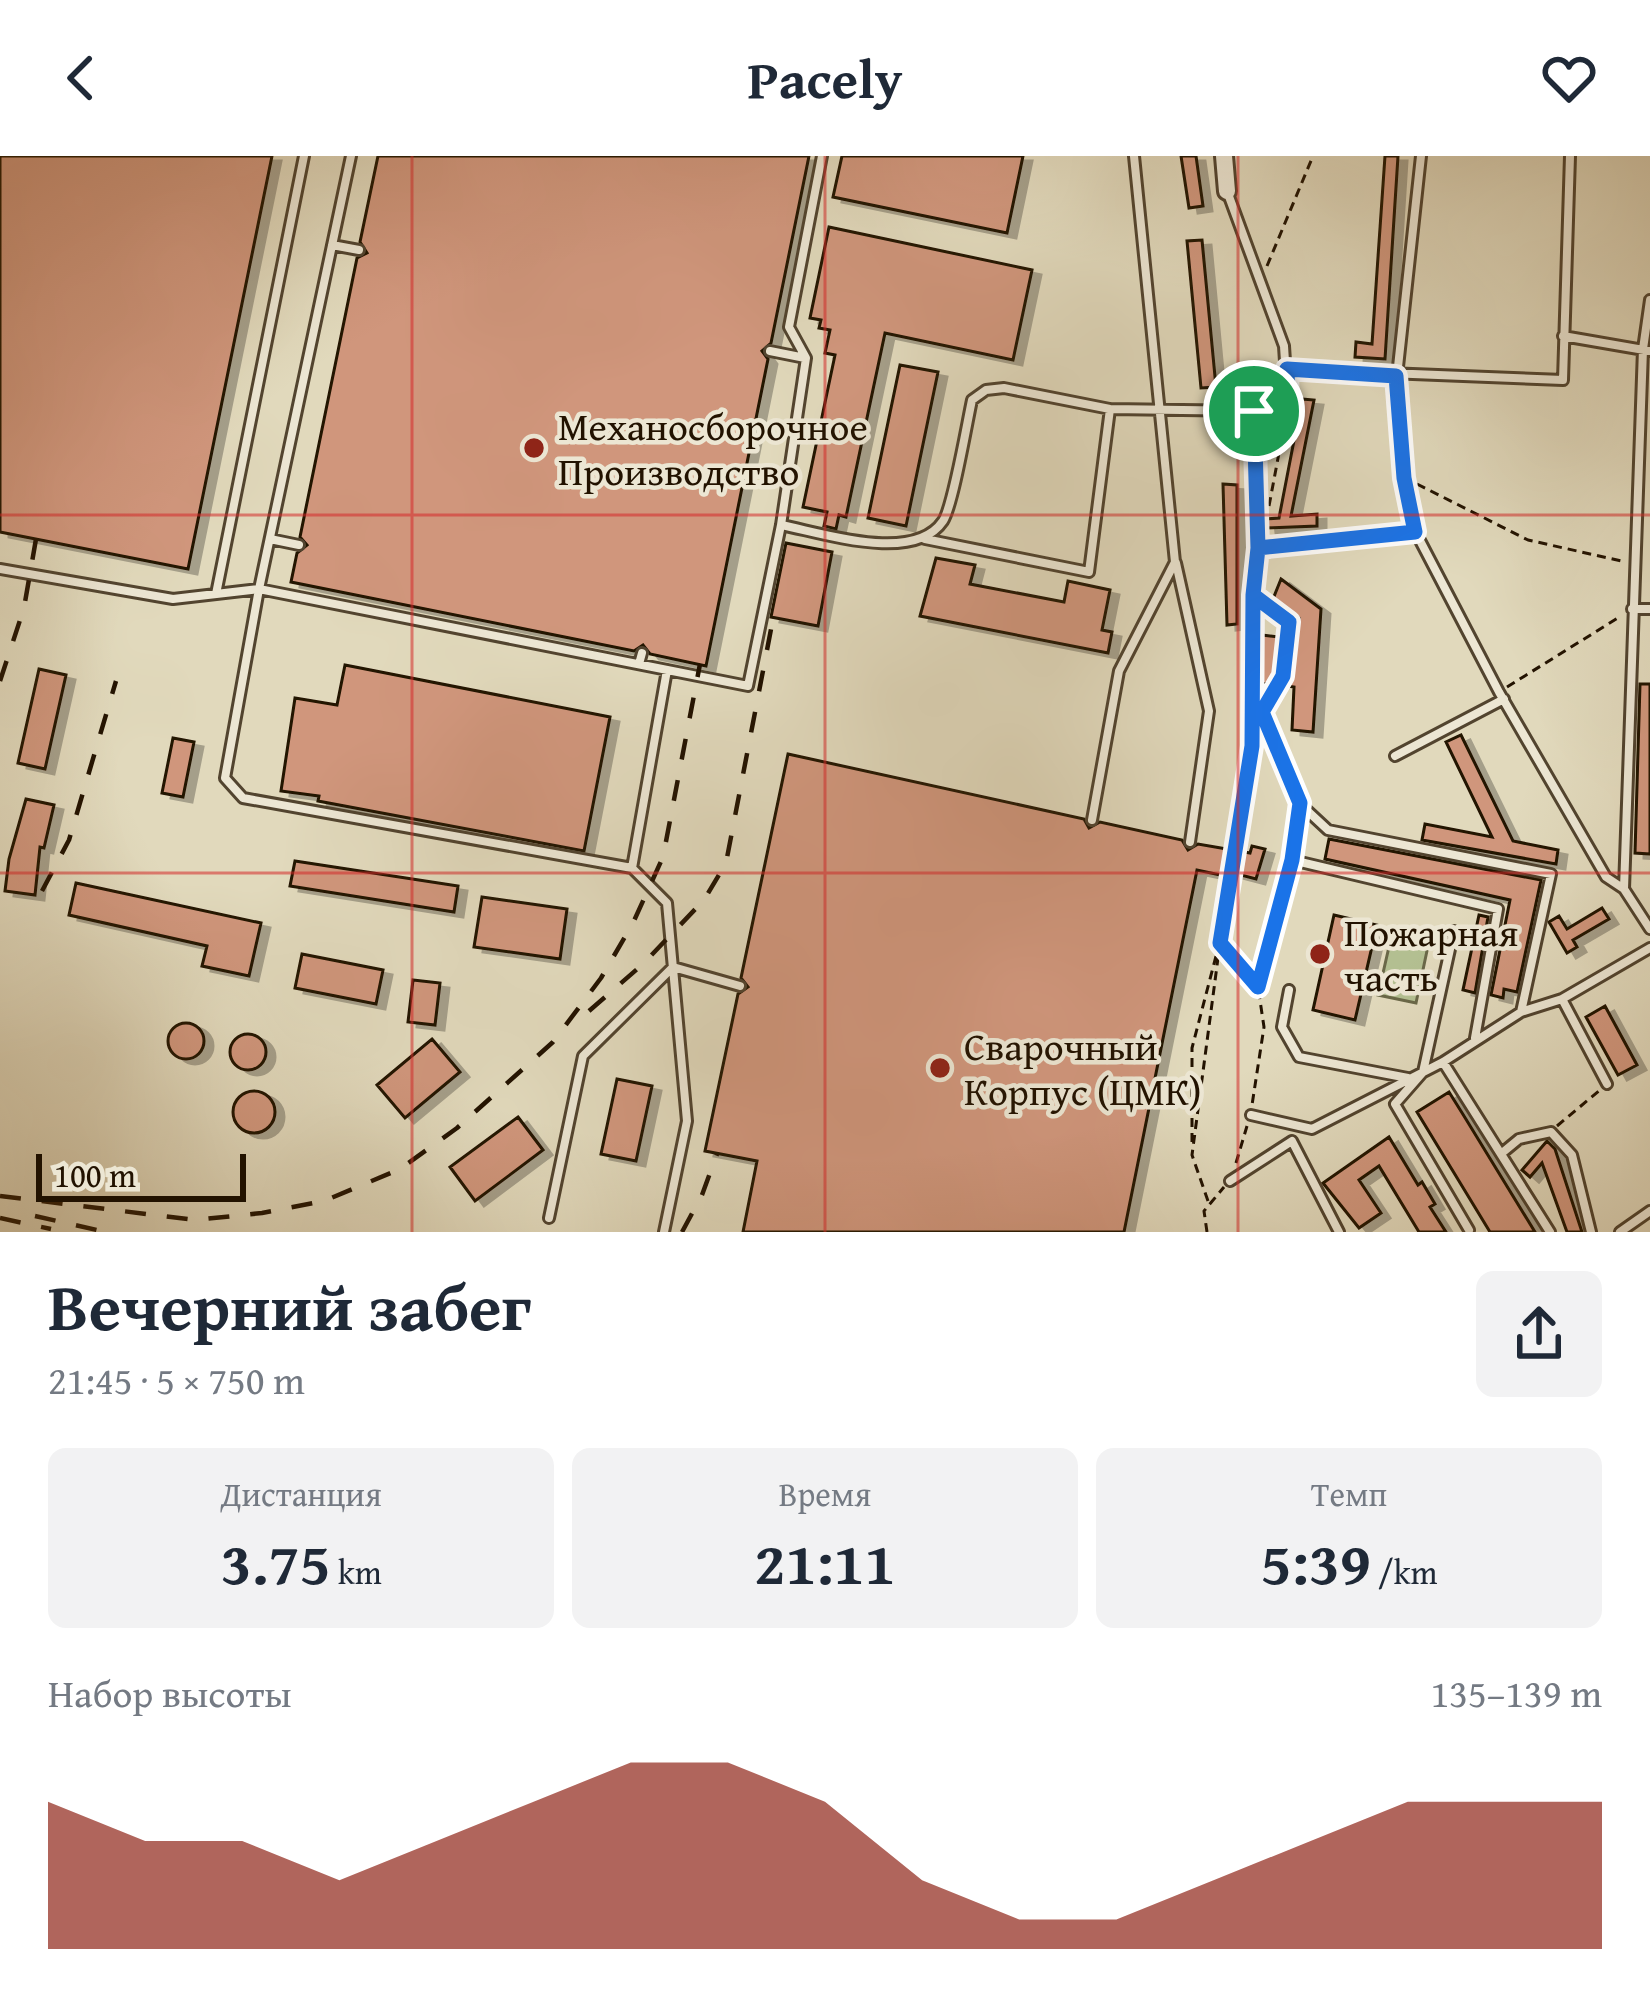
<!DOCTYPE html>
<html lang="ru">
<head>
<meta charset="utf-8">
<style>
  :root { --surface:#fff; --page:#f2f2f3; --text:#1f2937; --muted:#747a83; --accent:#8f2418 }
  body { margin:0; font-family:"Gentium Book Plus",serif; background:var(--page); color:var(--text); height:100vh; display:flex; flex-direction:column; font-size:45px; white-space:nowrap }
  * { box-sizing:border-box; margin:0 }
  p { font-size:39px; color:var(--muted) }
  .icon { flex:none; width:66px; height:66px; fill:none; stroke:currentColor; stroke-width:2; stroke-linecap:round; stroke-linejoin:round }
  .map { position:relative; height:1076px; overflow:hidden }
  .panel { display:flex; flex-direction:column; background:var(--surface); flex:1 }
  .panel>* { flex:none }
  .scale { position:absolute; left:36px; bottom:30px; width:210px; box-sizing:border-box; padding-left:12px; border:6px solid #221200; border-top:0; font-size:33px; line-height:42px; white-space:nowrap; color:#221200; -webkit-text-stroke:9px #ece6d3; paint-order:stroke }
  .pin { position:absolute; display:grid; place-items:center; width:102px; height:102px; color:#fff; margin:-51px; border:6px solid #fff; border-radius:50%; box-shadow:0 3px 12px #0007 }
  .round { display:grid; place-items:center; flex:none; width:126px; height:126px; border-radius:18px; background:var(--page) }
  .headline { display:flex; align-items:center; justify-content:space-between; height:204px; padding:0 48px }
  h1 { font-size:66px; font-weight:600; line-height:90px }
  .figures { display:grid; grid-template-columns:repeat(3,1fr); gap:18px; height:204px; padding:12px 48px }
  .figures div { display:grid; align-content:center; border-radius:18px; background:var(--page); text-align:center }
  .figures b { font-size:60px; font-weight:600 }
  .figures small { font-size:33px; font-weight:400 }
  .figures p { font-size:33px }
  .chart { height:336px; padding:24px 48px }
  .chart p { display:flex; justify-content:space-between }
  .chart svg { width:100%; height:216px; margin-top:12px; fill:var(--accent); opacity:.7 }
  header { display:flex; justify-content:space-between; align-items:center; height:156px; padding:0 48px; background:var(--surface); font-size:54px; font-weight:600 }
  .map>svg:first-child { display:block }
  .green { fill:#b3bf91; stroke:#6a6848; stroke-width:3 }
  .building { fill:#d0967b; stroke:#221200; stroke-width:3; filter:url(#shadow) }
  .lines { fill:none; stroke-linecap:round; stroke-linejoin:round }
  .lane-casing { stroke:#52442f; stroke-width:14 }
  .street-casing { stroke:#52442f; stroke-width:22 }
  .path { stroke:#221200; stroke-width:3; stroke-dasharray:9 6; stroke-linecap:butt }
  .lane { stroke:#ece6d3; stroke-width:8 }
  .street { stroke:#ece6d3; stroke-width:16 }
  .rail { stroke:#221200; stroke-width:4.5; stroke-dasharray:21 21; stroke-linecap:butt }
  .route-casing { stroke:#fff; stroke-width:24 }
  .route { stroke:#1a73e8; stroke-width:15 }
  .grid { fill:none; stroke:#d62828; stroke-width:3; stroke-opacity:0.55 }
  .poi-dot { fill:#8f2418; stroke:#ece6d3; stroke-width:4.5 }
  .labels { text-anchor:middle; stroke-width:9; stroke-linejoin:round; paint-order:stroke }
  .poi-label { font-size:39px; fill:#221200; stroke:#ece6d3; text-anchor:start }
</style>
</head>
<body>
<header><svg class="icon" aria-label="back" viewBox="0 0 24 24"><path d="M15 5l-7 7 7 7"/></svg>Pacely<svg class="icon" aria-label="heart" viewBox="0 0 24 24"><path d="M12 20l-8-8c-3-5 5-10 8-4 3-6 11-1 8 4z"/></svg></header>
<div class="map">
<svg width="1650" height="1076" viewBox="0 0 1650 1076">
  <defs>
    <filter id="shadow"><feDropShadow dx="9" dy="5" stdDeviation="0" flood-color="#0004"/></filter>
  </defs>
  <rect width="100%" height="100%" fill="#e1d9bc"/>
  <filter id="stains"><feTurbulence type="fractalNoise" baseFrequency=".00167" numOctaves="4"/><feColorMatrix values="0 0 0 0 .2 0 0 0 0 .09 0 0 0 0 .02 0 0 0 .5 -.17"/></filter>
  <radialGradient id="worn" r=".72"><stop offset=".6" stop-color="#630" stop-opacity="0"/><stop offset="1" stop-color="#630" stop-opacity=".3"/></radialGradient>
  <path class="green" d="M1391 782 1428 790 1416 847 1378 839Z"/>
  <path class="building" d="M0 0H272L188 413 0 376Z
    M378 0H809L771 187 762 195 768 203 706 510 650 498 643 489 634 495 291 426 297 397 307 389 300 381 357 102 367 97 360 86Z
    M842 0H1023L1007 77 833 41Z
    M1181 0H1196L1203 50 1189 52Z
    M1385 0H1398L1385 203 1355 201 1356 186 1372 188Z
    M829 71 1032 114 1013 204 885 177 846 361 839 359 836 373 824 370 827 356 803 351 835 199 825 197 830 174 819 172 821 164 810 162Z
    M1202 84 1216 231 1201 232 1187 85Z
    M900 209 938 216 906 370 868 362Z
    M1302 243 1314 244 1291 360 1317 358V370L1267 372 1266 363 1279 362Z
    M1223 328 1237 329V468L1227 469Z
    M786 387 832 396 818 470 771 461Z
    M936 402 975 409 970 428 1064 446 1068 425 1110 434 1102 474 1112 476 1108 497 920 460Z
    M1281 423 1321 453 1313 576 1292 574 1294 531 1287 530 1299 462 1273 443Z
    M1262 479 1279 481 1275 517 1269 528 1257 527Z
    M345 509 610 561 584 695 318 645 319 640 281 635 295 542 337 549Z
    M39 513 66 519 45 613 18 607Z
    M1640 528H1650V698L1635 697Z
    M1461 579 1513 685 1558 694 1556 708 1422 684 1425 668 1492 681 1446 586Z
    M173 582 194 586 183 641 162 637Z
    M788 598 1084 663 1089 672 1100 666 1182 684 1188 694 1198 688 1250 697 1252 690 1265 693 1256 723 1226 715 1225 720 1197 714 1124 1076H743L757 1005 705 995 738 838 748 831 741 822Z
    M26 643 54 649 44 692 40 691 35 739 5 735 9 703Z
    M1329 683 1541 724 1517 836 1504 833 1503 842 1491 839 1510 744 1325 703Z
    M295 705 458 730 454 756 290 730Z
    M76 727 261 767 249 820 202 810 207 790 69 759Z
    M482 741 567 753 560 803 474 791Z
    M1602 752 1609 763 1573 784 1577 791 1567 797 1549 766 1559 760 1567 773Z
    M1334 759 1377 769 1355 864 1313 854Z
    M1479 759 1488 761 1475 837 1463 834Z
    M302 798 383 814 376 848 295 832Z
    M413 824 440 827 435 869 408 866Z
    M1605 850 1637 909 1618 919 1586 861Z
    M168 885a18 18 0 1 1 36 0a18 18 0 1 1-36 0Z
    M230 896a18 18 0 1 1 36 0a18 18 0 1 1-36 0Z
    M432 883 460 916 405 962 377 929Z
    M617 923 652 930 636 1005 601 998Z
    M233 956a21 21 0 1 1 42 0a21 21 0 1 1-42 0Z
    M1449 936 1464 960 1535 1076H1490L1417 956Z
    M518 961 543 994 475 1045 450 1011Z
    M1389 981 1418 1029 1422 1026 1435 1048 1430 1051 1446 1076H1419L1379 1010 1359 1024 1381 1057 1359 1072 1323 1027Z
    M1547 985 1555 993 1582 1076H1567L1542 1007 1530 1021 1522 1014Z"/>
  <g class="lines">
    <defs>
      <path id="lane" d="M351 0 259 433 225 622 243 642 632 712
        M1421 0 1397 220 1404 322 1415 375 1499 536 1606 721 1624 733
        M1227 35 1284 190 1288 252 1254 255 1259 392 1415 375
        M332 89 359 94
        M1650 144 1643 193 1624 733 1650 773
        M1563 180 1650 195
        M770 195 805 202
        M1287 213 1563 224 1570 0
        M781 369C823 377 914 408 943 365 953 350 967 267 972 244L986 234 1004 232 1110 253 1254 255
        M270 383 299 389
        M925 383 1089 416 1110 253
        M1176 407 1209 555 1190 686
        M0 413 173 443 259 433 748 530 781 369 806 202 789 171 822 0
        M216 438 304 0
        M1253 439 1289 466 1283 520 1262 556
        M1632 453H1650
        M639 508 642 497
        M1252 538 1300 648 1328 674 1551 718 1521 856
        M1395 600 1504 543
        M1299 649 1292 704 1498 753 1475 882
        M1092 664 1119 515 1175 406 1134 0
        M1454 775 1423 916 1395 948 1469 1074
        M1289 834 1282 871 1299 901 1408 922
        M1562 843 1607 928
        M1443 906 1550 1076
        M1251 959 1312 973 1443 906 1521 856 1562 843 1650 792
        M1502 997 1519 983 1551 976 1572 999 1591 1076
        M1230 1025 1292 985 1339 1076
        M549 1062 583 900 673 811 740 830
        M664 1076 687 965 667 747 632 712 667 514
        M1620 1076 1650 1055"/>
      <path id="street" d="M1224 0 1227 35"/>
    </defs>
    <use href="#lane" class="lane-casing"/>
    <use href="#street" class="street-casing"/>
    <path class="path" d="M1267 110 1313 0
      M1417 328 1528 384 1626 406
      M1269 350 1285 265
      M1255 427 1258 400
      M1252 528 1253 454
      M1507 531 1621 460
      M1221 788 1258 831 1264 871 1252 949
      M1259 829 1289 717
      M1557 970 1600 934
      M1192 986V892L1216 800
      M1236 1007 1247 970
      M1208 1045 1192 999 1220 787 1252 590V568
      M1207 1076 1204 1055 1224 1031"/>
    <use href="#lane" class="lane"/>
    <use href="#street" class="street"/>
    <path class="rail" d="M0 525 24 452 36 383
      M42 735 69 684 116 525
      M589 855 643 808 704 744 726 707 772 468
      M0 1040 195 1064 262 1057 324 1045 400 1013 457 972 553 886 601 822 633 767 663 701 700 508
      M35 1060 106 1076
      M0 1062 51 1073
      M682 1076 702 1039 717 998"/>
  </g>
  <g class="lines">
    <defs>
      <path id="route" d="M1254 255 1258 392 1253 439 1252 590 1220 787 1258 831 1292 704 1300 647 1262 556 1283 520 1289 466 1253 439 1258 392 1415 376 1404 322 1396 220 1287 213 1288 252 1254 255"/>
    </defs>
    <use href="#route" class="route-casing"/>
    <use href="#route" class="route"/>
  </g>
  <path class="grid" d="M412 0V1076M825 0V1076M1238 0V1076M0 359H1650M0 717H1650"/>
  <g class="poi-dot">
    <circle cx="534" cy="292" r="12"/>
    <circle cx="1320" cy="798" r="12"/>
    <circle cx="940" cy="912" r="12"/>
  </g>
  <g class="labels">
    <g class="poi-label">
      <text x="558" y="284">Механосборочное<tspan x="558" dy="45">Производство</tspan></text>
      <text x="1344" y="790">Пожарная<tspan x="1344" dy="45">часть</tspan></text>
      <text x="964" y="904">Сварочный<tspan x="964" dy="45">Корпус (ЦМК)</tspan></text>
    </g>
  </g>
  <rect width="100%" height="100%" filter="url(#stains)"/>
  <rect width="100%" height="100%" fill="url(#worn)"/>
</svg>
<div class="scale">100 m</div>
<div class="pin" style="left:1254px;top:255px;background:#1e9e55"><svg class="icon" aria-label="arrive" viewBox="0 0 24 24"><path d="M6 21V4h12l-3 4 3 4H6"/></svg></div>
</div>
<section class="panel">
<div class="headline"><div><h1>Вечерний забег</h1><p>21:45 · 5 × 750 m</p></div><a class="round"><svg class="icon" aria-label="share" viewBox="0 0 24 24"><path d="M12 15V3M7 8l5-5 5 5M5 13v7h14v-7"/></svg></a></div>
<div class="figures">
<div><p>Дистанция</p><b>3.75<small> km</small></b></div>
<div><p>Время</p><b>21:11</b></div>
<div><p>Темп</p><b>5:39<small> /km</small></b></div>
</div>
<div class="chart"><p><span>Набор высоты</span>135–139 m</p>
<svg viewBox="0 0 160 44" preserveAspectRatio="none"><path d="M0 44V14L10 22L20 22L30 30L40 22L50 14L60 6L70 6L80 14L90 30L100 38L110 38L120 30L130 22L140 14L150 14L160 14V44z"/></svg>
</div>
</section>
</body>
</html>
